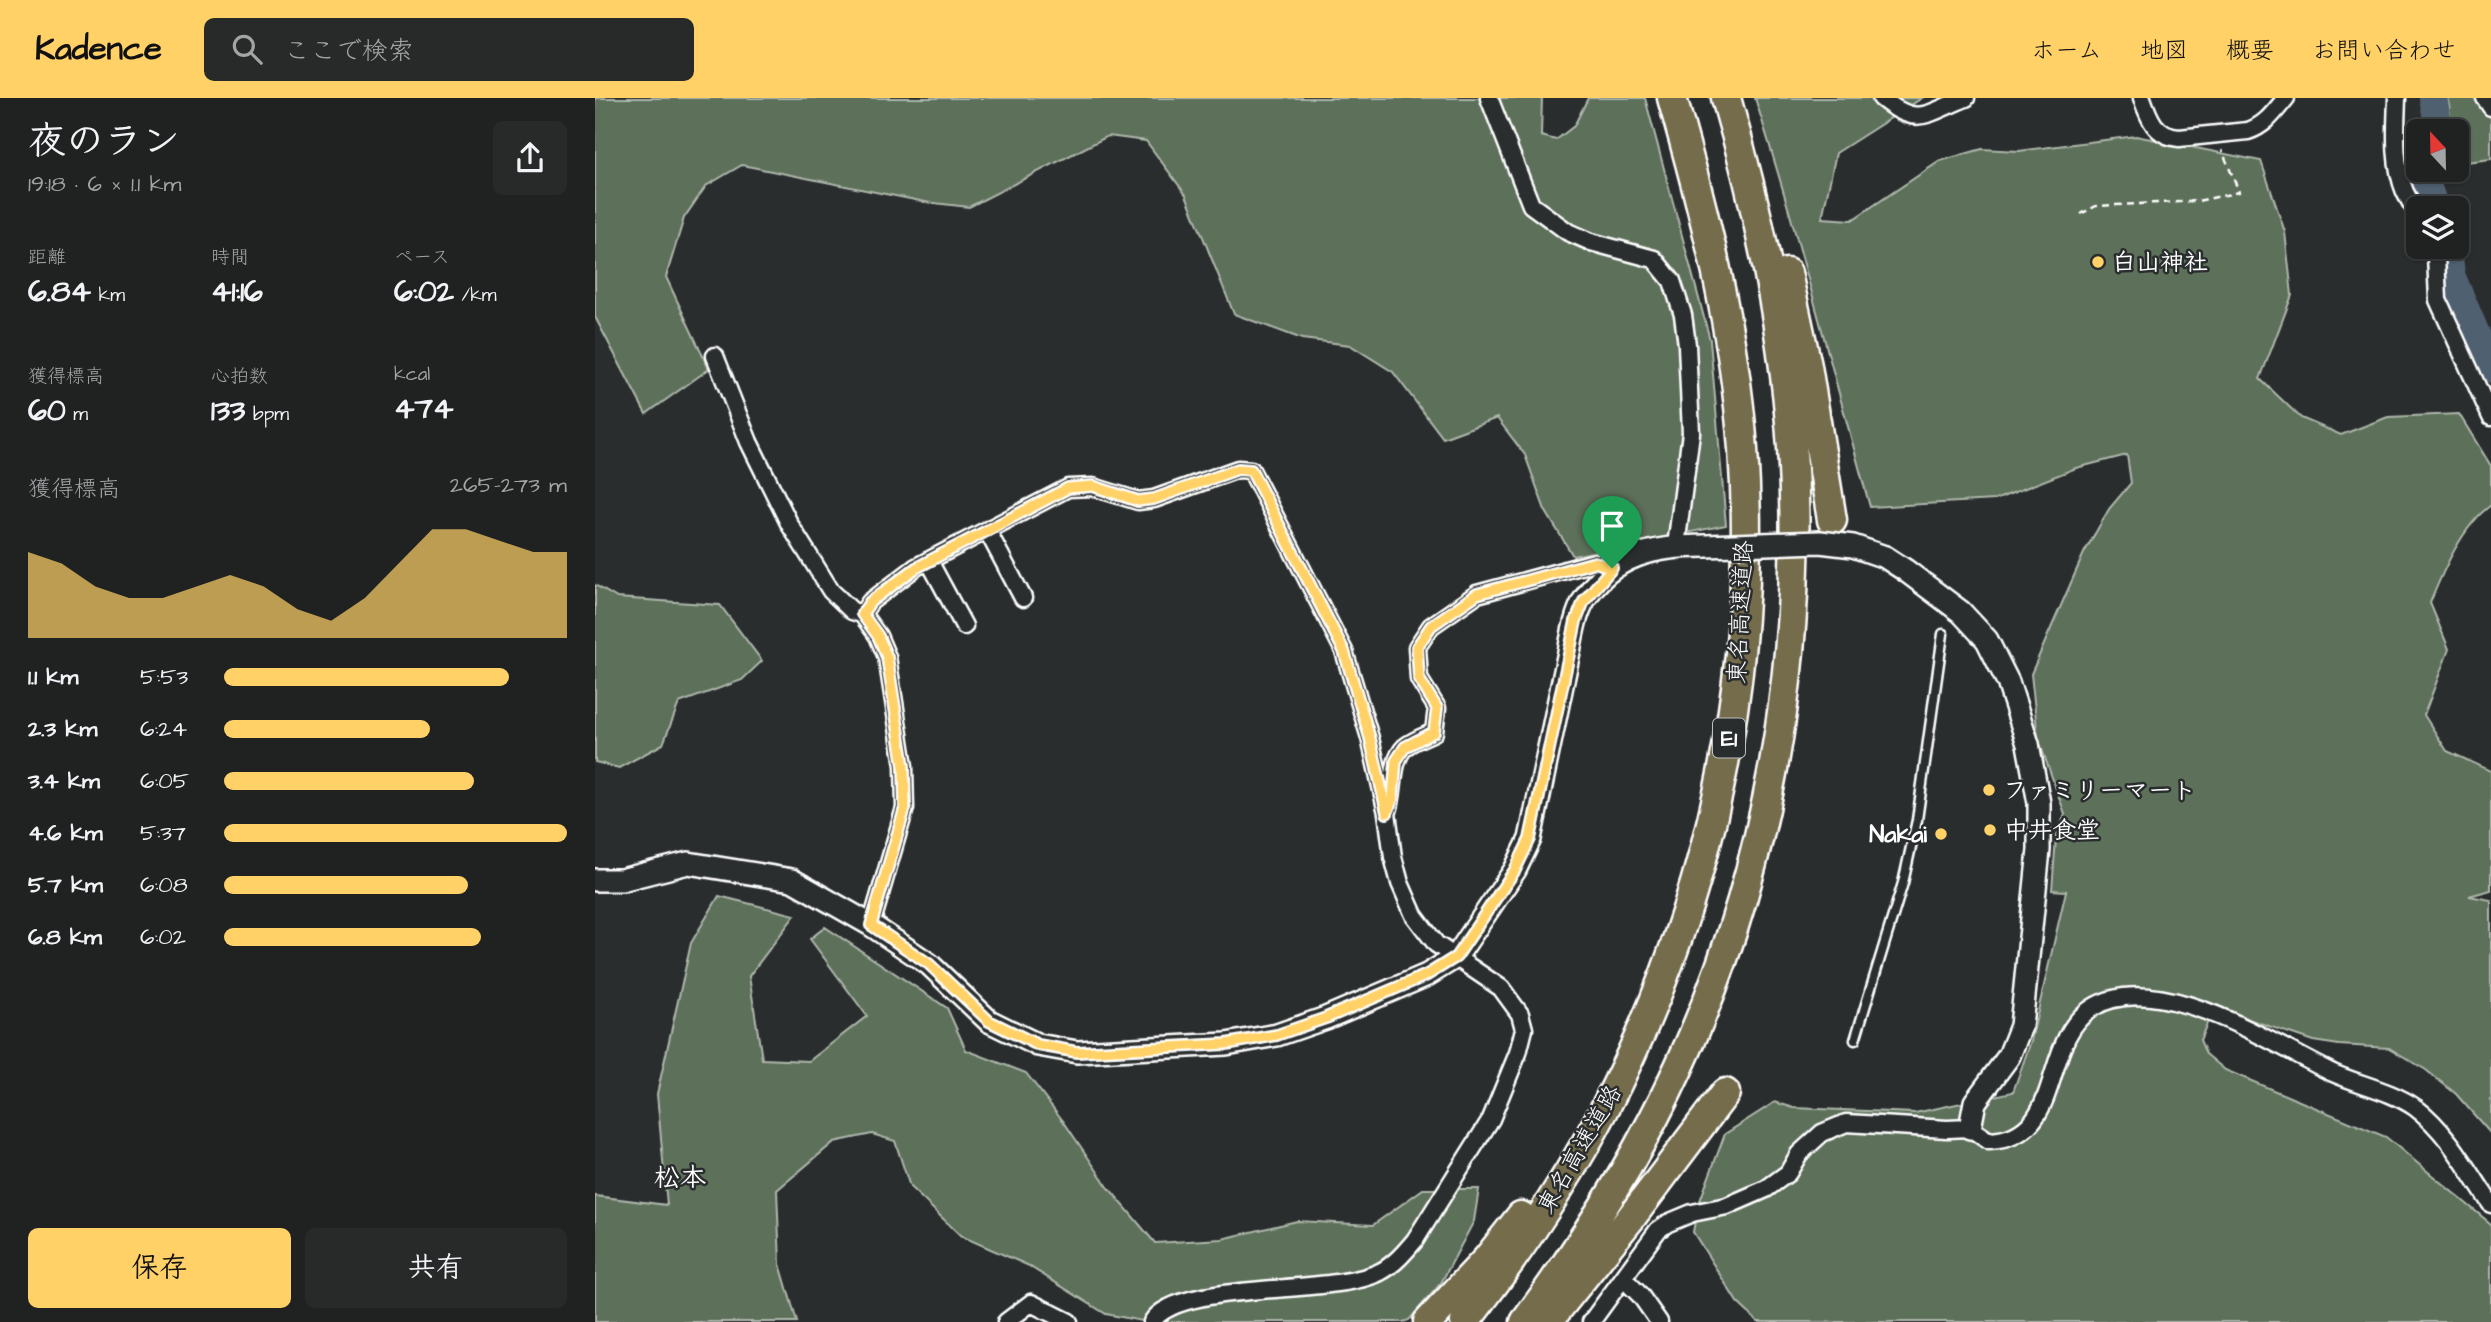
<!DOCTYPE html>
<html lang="ja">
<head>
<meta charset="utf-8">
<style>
  :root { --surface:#202222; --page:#282a2a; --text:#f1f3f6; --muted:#a2a4a5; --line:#3d3f40; --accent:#ffd166 }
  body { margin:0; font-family:"Architects Daughter","Klee One",sans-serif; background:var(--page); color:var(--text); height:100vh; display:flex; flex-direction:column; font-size:26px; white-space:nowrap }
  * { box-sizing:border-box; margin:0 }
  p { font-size:23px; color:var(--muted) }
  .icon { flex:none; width:38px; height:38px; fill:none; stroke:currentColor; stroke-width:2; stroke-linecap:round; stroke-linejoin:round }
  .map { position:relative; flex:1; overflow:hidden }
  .sheet { display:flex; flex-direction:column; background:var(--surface); width:595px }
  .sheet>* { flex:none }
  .needle { width:46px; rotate:338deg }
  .controls { position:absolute; left:1811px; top:21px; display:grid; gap:14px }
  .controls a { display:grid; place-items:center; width:63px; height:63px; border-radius:10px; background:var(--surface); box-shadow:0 2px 5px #0004,0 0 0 2px var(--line); font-size:35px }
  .pin { position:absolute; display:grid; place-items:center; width:60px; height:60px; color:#fff; margin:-72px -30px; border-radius:50% 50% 50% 0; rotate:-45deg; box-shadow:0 0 7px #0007 }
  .pin .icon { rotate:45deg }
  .round { display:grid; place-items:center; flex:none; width:74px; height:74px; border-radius:10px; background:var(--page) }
  .overview { display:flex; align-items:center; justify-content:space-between; height:119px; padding:0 28px }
  h1 { font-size:38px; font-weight:800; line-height:52px }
  .figures { display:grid; grid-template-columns:repeat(3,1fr); gap:10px; height:119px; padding:7px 28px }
  .figures div { display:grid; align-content:center }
  .figures b { font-size:30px; font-weight:800 }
  .figures small { font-size:19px; font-weight:400 }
  .figures p { font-size:19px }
  .chart { height:196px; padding:14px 28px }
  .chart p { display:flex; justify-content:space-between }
  .chart svg { width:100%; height:126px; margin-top:7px; fill:var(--accent); opacity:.7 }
  .action { display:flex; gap:14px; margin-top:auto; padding:14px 28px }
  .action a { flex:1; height:80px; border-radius:10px; background:var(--accent); color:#111; font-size:28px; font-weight:800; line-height:80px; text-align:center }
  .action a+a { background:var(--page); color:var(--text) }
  ul { padding:0 28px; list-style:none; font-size:23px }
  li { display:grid; grid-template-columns:112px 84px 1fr; align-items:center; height:52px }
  li i { height:18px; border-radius:9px; background:var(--accent) }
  header { display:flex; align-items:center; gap:42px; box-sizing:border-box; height:98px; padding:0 35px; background:var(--accent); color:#111 }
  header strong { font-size:33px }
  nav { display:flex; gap:38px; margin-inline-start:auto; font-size:24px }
  .search { width:490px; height:63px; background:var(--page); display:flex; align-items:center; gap:18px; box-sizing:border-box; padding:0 24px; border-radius:10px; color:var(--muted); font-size:26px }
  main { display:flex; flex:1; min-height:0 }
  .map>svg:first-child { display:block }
  .green { fill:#5d705a; stroke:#aeb8ac; stroke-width:2 }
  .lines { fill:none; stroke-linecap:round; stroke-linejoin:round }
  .river { stroke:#4f6071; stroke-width:28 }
  .lane-casing { stroke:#fff; stroke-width:13 }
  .street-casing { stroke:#fff; stroke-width:21 }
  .secondary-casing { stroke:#fff; stroke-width:26 }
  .highway-casing { stroke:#fff; stroke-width:33 }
  .path { stroke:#fff; stroke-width:2.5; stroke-dasharray:7 5; stroke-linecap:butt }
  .lane { stroke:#2a2d2e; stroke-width:8 }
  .street { stroke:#2a2d2e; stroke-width:16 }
  .secondary { stroke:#2a2d2e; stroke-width:21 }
  .highway { stroke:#746c4b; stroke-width:28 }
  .secondary-bridge-casing { stroke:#fff; stroke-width:26; stroke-linecap:butt }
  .secondary-bridge { stroke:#2a2d2e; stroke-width:21 }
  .route-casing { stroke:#fff; stroke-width:14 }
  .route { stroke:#ffd166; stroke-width:9 }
  .poi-dot { fill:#ffd166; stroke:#2a2d2e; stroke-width:2.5 }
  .labels { text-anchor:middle; stroke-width:5; stroke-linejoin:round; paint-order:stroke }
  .shield { fill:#2a2d2e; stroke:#bfc0c0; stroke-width:2 }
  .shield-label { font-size:23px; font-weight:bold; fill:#fff }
  .poi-label { font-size:24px; font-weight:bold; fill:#fff; stroke:#2a2d2e; text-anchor:start }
  .street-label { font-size:24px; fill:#fff; stroke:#2a2d2e }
  .neighbourhood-label { font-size:26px; font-weight:bold; fill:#fff; stroke:#2a2d2e }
</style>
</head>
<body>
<header>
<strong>Kadence</strong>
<div class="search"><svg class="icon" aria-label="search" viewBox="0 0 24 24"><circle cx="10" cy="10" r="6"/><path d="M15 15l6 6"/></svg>ここで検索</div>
<nav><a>ホーム</a><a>地図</a><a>概要</a><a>お問い合わせ</a></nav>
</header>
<main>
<section class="sheet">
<div class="overview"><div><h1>夜のラン</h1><p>19:18 · 6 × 1.1 km</p></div><a class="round"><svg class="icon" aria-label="share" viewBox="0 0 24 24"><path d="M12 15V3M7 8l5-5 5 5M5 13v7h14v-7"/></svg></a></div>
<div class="figures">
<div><p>距離</p><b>6.84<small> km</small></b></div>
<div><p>時間</p><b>41:16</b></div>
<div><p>ペース</p><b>6:02<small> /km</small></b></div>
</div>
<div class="figures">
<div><p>獲得標高</p><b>60<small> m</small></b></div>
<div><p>心拍数</p><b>133<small> bpm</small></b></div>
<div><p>kcal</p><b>474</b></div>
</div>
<div class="chart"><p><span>獲得標高</span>265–273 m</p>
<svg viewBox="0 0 160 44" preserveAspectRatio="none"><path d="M0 44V14L10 18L20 26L30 30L40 30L50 26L60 22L70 26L80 34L90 38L100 30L110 18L120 6L130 6L140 10L150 14L160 14V44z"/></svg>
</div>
<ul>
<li><b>1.1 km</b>5:53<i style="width:83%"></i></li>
<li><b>2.3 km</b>6:24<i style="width:60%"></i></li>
<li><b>3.4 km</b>6:05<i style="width:73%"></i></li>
<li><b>4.6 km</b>5:37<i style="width:100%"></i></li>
<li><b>5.7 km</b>6:08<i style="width:71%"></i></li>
<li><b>6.8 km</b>6:02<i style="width:75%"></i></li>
</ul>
<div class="action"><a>保存</a><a>共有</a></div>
</section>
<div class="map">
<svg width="1896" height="1224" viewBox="0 0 1896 1224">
  <rect width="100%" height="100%" fill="#2a2d2e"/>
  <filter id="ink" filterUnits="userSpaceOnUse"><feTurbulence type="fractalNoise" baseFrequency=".0143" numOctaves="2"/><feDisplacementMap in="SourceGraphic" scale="14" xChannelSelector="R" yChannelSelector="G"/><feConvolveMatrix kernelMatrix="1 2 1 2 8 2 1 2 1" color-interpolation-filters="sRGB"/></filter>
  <g filter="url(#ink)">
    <path class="green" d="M0 0H947L946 38 961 42 979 28 993 0H1050L1115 242 1131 427 978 458 950 412 930 357 902 320 848 340 798 274 755 247 707 241 639 216 591 97 551 43 513 38 374 109 330 104 147 67 111 88 89 120 71 179 114 271 51 316 0 219Z
      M1160 0H1327L1241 55 1227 120 1257 122 1345 63 1387 51 1424 53 1541 38 1666 63 1690 134 1697 197 1665 281 1706 320 1746 337 1793 319 1864 316 1896 368V407C1867 428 1848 473 1835 505L1854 551 1829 617 1852 653 1896 673V792L1874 798 1896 802V1036L1861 996 1831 972 1794 950 1744 947 1718 943 1627 912 1616 916 1605 942 1611 956 1630 972 1791 1039 1896 1126V1224H1163L1142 1204 1098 1134 1103 1108 1130 1036 1180 1004 1199 1010 1320 1015 1418 994 1436 943 1471 793 1457 792 1461 740 1470 716 1443 640 1436 576 1489 455 1514 411 1536 385 1532 357 1481 370 1400 402 1275 409C1237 273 1203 135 1160 0Z
      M1852 0H1896V61L1871 64 1862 52V33H1852L1855 10Z
      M0 487 22 500 125 507 167 563 147 582 84 605 68 646 24 670 0 664Z
      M124 798 200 817 154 878 167 961 214 963 272 918 215 841 230 829 352 910 371 952 431 975 469 1024 513 1089 560 1145 627 1141 702 1123 778 1127 828 1091H884L879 1123 846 1185 814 1222 808 1224H552L511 1216 432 1167 366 1138 315 1089 300 1043 277 1036 239 1044 182 1092 185 1166 202 1224H0V1098L72 1107 62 996 96 845Z"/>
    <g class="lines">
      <path class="river" d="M1838 0 1843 25 1842 33
        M1835 72 1831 84 1840 110
        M1853 149 1856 177 1896 271"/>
      <defs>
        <path id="lane" d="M1260 942 1308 785 1322 722 1348 536"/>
        <path id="street" d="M894 0 936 107 973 134 996 144 1059 161 1077 183 1088 217 1092 247 1096 335 1081 448
          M1286 0C1323 30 1330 16 1371 0
          M1547 0C1554 20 1560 38 1584 40L1653 33C1671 27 1679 14 1691 0
          M1802 0C1801 31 1798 65 1810 94 1814 102 1819 110 1824 118
          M1890 0 1896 9
          M1837 149 1841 158 1843 202 1896 319
          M120 258 154 344 195 427 236 493 257 513 267 516 283 538 292 559 309 668 310 710 276 827
          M392 432 428 500
          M334 463 369 528
          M267 516 275 504 321 469 473 390 498 389 543 403 559 401 643 371 656 372 749 553 775 640 792 715 798 759 805 785 819 817 841 846 906 890 925 916 929 931 923 955 896 1021 820 1142C810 1154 799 1167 785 1174 735 1199 584 1181 557 1224
          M793 713C800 694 795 664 810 649 817 643 830 638 839 634L842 610 824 581 822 549 836 528 882 496 1000 464 1017 470
          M1029 1181 1045 1197 1064 1224
          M411 1224 436 1205 474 1224
          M996 1224 1063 1132 1073 1125 1097 1115 1132 1108 1171 1091 1193 1075 1204 1056 1227 1035 1251 1025 1352 1031 1375 1030 1394 1043C1471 1040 1444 944 1497 910 1562 869 1677 946 1738 975 1765 987 1797 993 1821 1010 1853 1034 1874 1074 1896 1106"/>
        <path id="secondary" d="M1290 459 1310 472 1366 514 1392 542 1413 584 1433 646 1444 705V752L1426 928 1414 958 1380 1004 1375 1030
          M0 782H26L93 765 197 782 276 827 334 866 394 923 443 947 482 954 631 946 682 937 731 920 832 877 861 859 920 772 935 741 975 549C978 533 981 516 989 502 1017 456 1062 448 1111 448"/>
        <path id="highway" d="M1192 175 1212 268 1237 422
          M958 1217 1035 1121 1130 995
          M833 1224 893 1160 926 1118
          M870 1224C922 1157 970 1087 1009 1012 1114 809 1164 579 1148 351 1139 231 1110 115 1077 0
          M930 1224C989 1144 1042 1060 1084 969 1173 778 1210 560 1197 350 1189 232 1164 114 1131 0"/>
      </defs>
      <use href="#lane" class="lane-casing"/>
      <use href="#street" class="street-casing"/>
      <use href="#secondary" class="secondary-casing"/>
      <use href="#highway" class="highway-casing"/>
      <path class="path" d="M1486 116 1501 108 1603 103 1644 94 1627 52"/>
      <use href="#lane" class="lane"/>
      <use href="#street" class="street"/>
      <use href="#secondary" class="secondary"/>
      <use href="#highway" class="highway"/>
      <defs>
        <path id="secondary-bridge" d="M1111 448 1225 444 1258 448 1290 459"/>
      </defs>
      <use href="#secondary-bridge" class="secondary-bridge-casing"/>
      <use href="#secondary-bridge" class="secondary-bridge"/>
    </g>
  </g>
  <g class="lines" filter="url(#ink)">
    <defs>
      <path id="route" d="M643 371 656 372 749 553 775 640 792 715 798 700 801 663 810 649 839 634 842 610 824 581 822 549 836 528 882 496 1000 464 1017 470 989 503 981 523 935 741 920 772 861 859 832 877 731 920 682 937 631 946 482 954 443 947 394 923 334 866 276 827 310 710 309 668 292 559 283 538 267 516 275 504 321 470 473 390 498 388 543 403 559 401Z"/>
    </defs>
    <use href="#route" class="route-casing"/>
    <use href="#route" class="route"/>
  </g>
  <g class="poi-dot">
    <circle cx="1503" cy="164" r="7"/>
    <circle cx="1394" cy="692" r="7"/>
    <circle cx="1395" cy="732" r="7"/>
    <circle cx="1346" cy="736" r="7"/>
  </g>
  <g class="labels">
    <rect class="shield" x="1118" y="620.5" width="32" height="39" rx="5"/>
    <g class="shield-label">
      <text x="1134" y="648">E1</text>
    </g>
    <g class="poi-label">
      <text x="1517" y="172">白山神社</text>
      <text x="1408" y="700">ファミリーマート</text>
      <text x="1409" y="740">中井食堂</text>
      <text x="1332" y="744" text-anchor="end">Nakai</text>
    </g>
    <g class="street-label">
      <text transform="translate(1145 514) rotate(-87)" y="8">東名高速道路</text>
      <text transform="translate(984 1051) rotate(-60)" y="8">東名高速道路</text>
    </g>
    <g class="neighbourhood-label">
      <text x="85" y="1088">松本</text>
    </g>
  </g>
</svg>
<div class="controls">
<a><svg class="needle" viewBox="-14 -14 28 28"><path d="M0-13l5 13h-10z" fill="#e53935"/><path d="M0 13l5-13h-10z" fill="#a2a4a5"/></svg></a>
<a><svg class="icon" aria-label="layers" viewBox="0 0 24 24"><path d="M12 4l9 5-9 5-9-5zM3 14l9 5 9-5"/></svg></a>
</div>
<div class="pin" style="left:1017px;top:470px;background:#1e9e55"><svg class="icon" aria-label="arrive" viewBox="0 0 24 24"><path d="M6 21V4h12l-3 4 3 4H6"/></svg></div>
</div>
</main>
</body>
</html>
